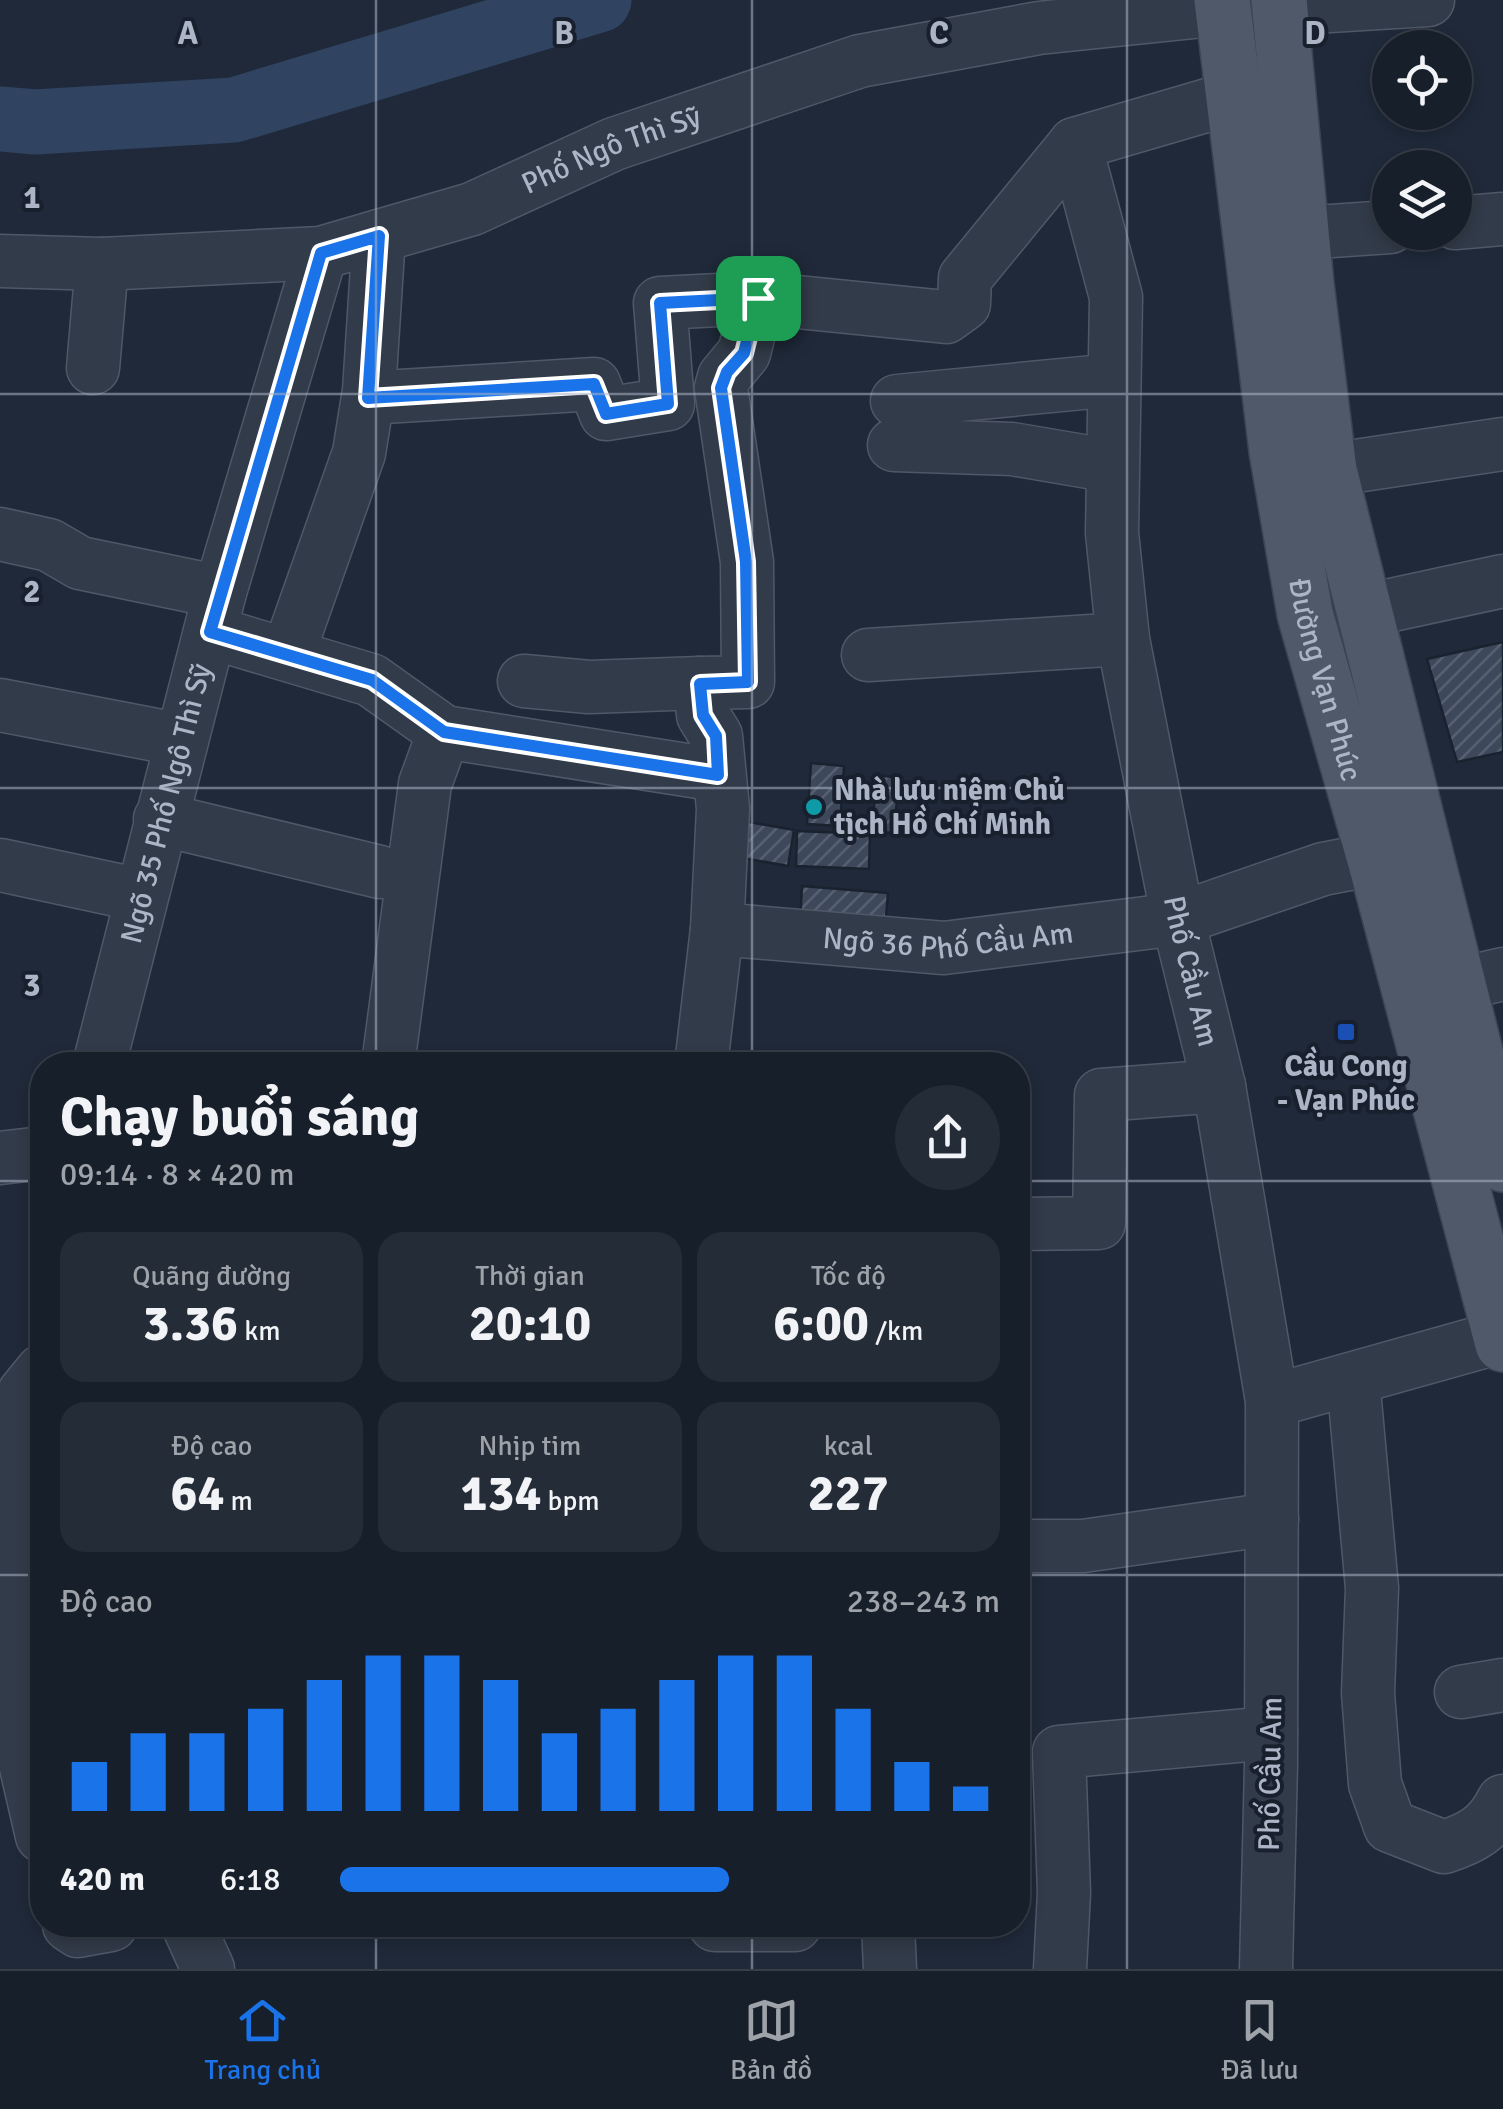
<!DOCTYPE html>
<html lang="vi">
<head>
<meta charset="utf-8">
<style>
  :root { --surface:#171f2b; --page:#242c37; --text:#f1f3f6; --muted:#9ea2a9; --line:#363d47; --accent:#1a73e8 }
  body { margin:0; font-family:Signika,sans-serif; background:var(--page); color:var(--text); height:100vh; display:flex; flex-direction:column; font-size:38px; white-space:nowrap }
  * { box-sizing:border-box; margin:0 }
  p { font-size:32px; color:var(--muted) }
  .icon { flex:none; width:55px; height:55px; fill:none; stroke:currentColor; stroke-width:2; stroke-linecap:round; stroke-linejoin:round }
  .map { position:relative; flex:1; overflow:hidden }
  .details { position:absolute; left:30px; top:1052px; width:1000px; height:885px; display:flex; flex-direction:column; background:var(--surface); border-radius:40px; box-shadow:0 5px 15px #0003,0 0 0 2px var(--line) }
  .details>* { flex:none }
  .buttons { position:absolute; left:1372px; top:30px; display:grid; gap:20px }
  .buttons a { display:grid; place-items:center; width:100px; height:100px; border-radius:50%; background:var(--surface); box-shadow:0 5px 15px #0003,0 0 0 2px var(--line); font-size:50px }
  .pin { position:absolute; display:grid; place-items:center; width:85px; height:85px; color:#fff; margin:-42px; border-radius:20px; box-shadow:0 5px 15px #0006 }
  .round { display:grid; place-items:center; flex:none; width:105px; height:105px; border-radius:52px; background:var(--page) }
  .head { display:flex; align-items:center; justify-content:space-between; height:170px; padding:0 30px }
  h1 { font-size:55px; font-weight:700; line-height:75px }
  .metrics { display:grid; grid-template-columns:repeat(3,1fr); gap:15px; height:170px; padding:10px 30px }
  .metrics div { display:grid; align-content:center; border-radius:25px; background:var(--page); text-align:center }
  .metrics b { font-size:50px; font-weight:700 }
  .metrics small { font-size:28px; font-weight:400 }
  .metrics p { font-size:28px }
  .chart { height:280px; padding:20px 30px }
  .chart p { display:flex; justify-content:space-between }
  .chart svg { width:100%; height:180px; margin-top:10px; stroke:var(--accent); stroke-width:6 }
  ul { padding:0 30px; list-style:none; font-size:32px }
  li { display:grid; grid-template-columns:160px 120px 1fr; align-items:center; height:75px }
  li i { height:25px; border-radius:12px; background:var(--accent) }
  .menu { display:flex; justify-content:space-around; align-items:center; height:140px; border-top:2px solid var(--line); background:var(--surface); font-size:28px; color:var(--muted) }
  .menu a { display:grid; justify-items:center; gap:5px }
  .menu .on { color:var(--accent) }
  .map>svg:first-child { display:block }
  .lines { fill:none; stroke-linecap:round; stroke-linejoin:round }
  .river { stroke:#304361; stroke-width:65 }
  .building { fill:url(#building-hatch); stroke:#1a222f; stroke-width:2.5 }
  .minor-casing { stroke:#505867; stroke-width:55 }
  .major-casing { stroke:#3c4452; stroke-width:58 }
  .minor { stroke:#323b49; stroke-width:52 }
  .major { stroke:#505969; stroke-width:55 }
  .route-casing { stroke:#fff; stroke-width:20 }
  .route { stroke:#1a73e8; stroke-width:12 }
  .grid { fill:none; stroke:#acb5c6; stroke-width:2.5; stroke-opacity:0.55 }
  .culture-dot { fill:#0f9aa8; stroke:#18202d; stroke-width:4 }
  .transit-dot { fill:#1a4fb4; stroke:#18202d; stroke-width:4 }
  .labels { text-anchor:middle; stroke-width:8; stroke-linejoin:round; paint-order:stroke }
  .street-label { font-size:30px; fill:#acb5c6; stroke:#18202d }
  .poi-label { font-size:30px; font-weight:bold; fill:#acb5c6; stroke:#18202d; text-anchor:start }
  .grid-label { font-size:32px; text-anchor:middle; font-weight:bold; fill:#acb5c6; stroke:#18202d; stroke-width:8; stroke-linejoin:round; paint-order:stroke }
</style>
</head>
<body>
<div class="map">
<svg width="1503" height="1969" viewBox="0 0 1503 1969">
  <defs>
    <pattern id="building-hatch" width="6" height="6" patternUnits="userSpaceOnUse" patternTransform="scale(2.5)"><rect width="6" height="6" fill="#3d485b"/><path d="M-1 1l2-2M0 6l6-6M5 7l2-2" fill="none" stroke="#566071"/></pattern>
  </defs>
  <rect width="100%" height="100%" fill="#1f2939"/>
  <g class="lines">
    <path class="river" d="M0 119 35 122 234 110 599 0"/>
  </g>
  <path class="building" d="M1503 642V752L1457 762 1427 659Z
    M811 763 844 766 840 826 807 824Z
    M878 775 900 778 893 833 871 831Z
    M738 820 794 830 788 866 732 856Z
    M797 831 870 834 869 869 796 866Z
    M802 886 888 893 885 929 800 922Z"/>
  <g class="lines">
    <defs>
      <g id="minor">
        <path d="M1280 9 1428 0"/>
        <path id="s1" d="M1075 144 1116 297 1112 533 1123 639 1178 919 1219 1086 1272 1401 1271 1765 1266 1969"/>
        <path d="M1075 144 1232 98"/>
        <path d="M1455 223 1503 219"/>
        <path d="M1302 233 1390 227"/>
        <path id="s2" d="M0 261 102 264 321 253 472 209 614 144 860 61 1039 28 1223 9"/>
        <path d="M93 368 102 264"/>
        <path d="M368 398 594 384 606 414 668 404 660 303 758 298 946 317 964 304 965 278 1075 144"/>
        <path d="M897 401 1114 380"/>
        <path d="M894 445 1012 449 1112 466"/>
        <path d="M1329 470 1503 444"/>
        <path d="M0 534 49 545 80 563 220 592"/>
        <path d="M1364 611 1503 581"/>
        <path d="M210 632 371 680 444 732"/>
        <path d="M288 654 359 453 369 391 379 236"/>
        <path d="M868 655 1123 639"/>
        <path d="M524 681 589 687 700 683"/>
        <path d="M0 705 182 740"/>
        <path d="M160 819 380 872"/>
        <path d="M0 865 140 895"/>
        <path id="s3" d="M717 929 944 948 1178 919 1323 869 1375 859"/>
        <path d="M1456 985 1503 974"/>
        <path id="s4" d="M99 1065 220 592 321 253"/>
        <path d="M388 1065 425 784 444 732 718 775"/>
        <path d="M701 1065 717 929 723 809 716 736 703 715 700 683 748 682 747 562 721 388 724 377 744 353 758 298"/>
        <path d="M0 1158 42 1153"/>
        <path d="M1018 1224 1099 1223 1101 1095 1219 1086"/>
        <path d="M42 1371 24 1393 15 1465 8 1689 42 1836"/>
        <path d="M1353 1379 1372 1588 1368 1693 1375 1784 1390 1826 1444 1847C1472 1838 1490 1828 1503 1801"/>
        <path d="M1272 1401 1500 1337"/>
        <path d="M1018 1546H1083L1272 1519"/>
        <path d="M1461 1692 1503 1685"/>
        <path d="M69 1925 78 1931 111 1925"/>
        <path d="M188 1925 208 1969"/>
        <path d="M715 1925H795"/>
        <path d="M888 1925 890 1969"/>
        <path d="M1060 1969 1064 1893 1059 1752 1271 1733"/>
      </g>
      <g id="major">
        <path id="s5" d="M1222 0 1277 451 1305 614 1375 859 1503 1344"/>
        <path d="M1279 0 1306 284 1329 470 1503 1164"/>
      </g>
    </defs>
    <use href="#minor" class="minor-casing"/>
    <use href="#major" class="major-casing"/>
    <use href="#minor" class="minor"/>
    <use href="#major" class="major"/>
  </g>
  <g class="lines">
    <defs>
      <path id="route" d="M379 236 368 398 594 384 606 414 668 404 660 303 758 298 744 353 727 372 721 388 746 562 748 682 700 684 703 715 716 736 718 775 444 732 372 680 210 632 321 253Z"/>
    </defs>
    <use href="#route" class="route-casing"/>
    <use href="#route" class="route"/>
  </g>
  <path class="grid" d="M376 0V1065M752 0V1065M1127 0V1969M0 394H1503M0 788H1503M0 1181H42M1018 1181H1503M0 1575H42M1018 1575H1503M376 1925V1969M752 1925V1969"/>
  <circle class="culture-dot" cx="814" cy="807" r="10"/>
  <rect class="transit-dot" x="1336" y="1022" width="20" height="20" rx="5"/>
  <g class="labels">
    <g class="street-label">
      <text dy="10" stroke="none"><textPath href="#s2" startOffset="630">Phố Ngô Thì Sỹ</textPath></text>
      <text dy="10" stroke="none"><textPath href="#s5" startOffset="688">Đường Vạn Phúc</textPath></text>
      <text dy="10" stroke="none"><textPath href="#s4" startOffset="270">Ngõ 35 Phố Ngô Thì Sỹ</textPath></text>
      <text dy="10" stroke="none"><textPath href="#s3" startOffset="232">Ngõ 36 Phố Cầu Am</textPath></text>
      <text dy="10" stroke="none"><textPath href="#s1" startOffset="840">Phố Cầu Am</textPath></text>
      <text transform="translate(1270 1774) rotate(-89)" y="10">Phố Cầu Am</text>
    </g>
    <g class="poi-label">
      <text x="834" y="800">Nhà lưu niệm Chủ<tspan x="834" dy="34">tịch Hồ Chí Minh</tspan></text>
      <text x="1346" y="1076" text-anchor="middle">Cầu Cong<tspan x="1346" dy="34">- Vạn Phúc</tspan></text>
    </g>
  </g>
  <g class="grid-label">
    <text x="188" y="44">A</text>
    <text x="564" y="44">B</text>
    <text x="939" y="44">C</text>
    <text x="1315" y="44">D</text>
    <text x="32" y="208">1</text>
    <text x="32" y="602">2</text>
    <text x="32" y="996">3</text>
  </g>
</svg>
<div class="buttons">
<a><svg class="icon" aria-label="locate" viewBox="0 0 24 24"><circle cx="12" cy="12" r="6"/><path d="M12 2v4M12 18v4M2 12h4M18 12h4"/></svg></a>
<a><svg class="icon" aria-label="layers" viewBox="0 0 24 24"><path d="M12 4l9 5-9 5-9-5zM3 14l9 5 9-5"/></svg></a>
</div>
<div class="pin" style="left:758px;top:298px;background:#1e9e55"><svg class="icon" aria-label="arrive" viewBox="0 0 24 24"><path d="M6 21V4h12l-3 4 3 4H6"/></svg></div>
<section class="details">
<div class="head"><div><h1>Chạy buổi sáng</h1><p>09:14 · 8 × 420 m</p></div><a class="round"><svg class="icon" aria-label="share" viewBox="0 0 24 24"><path d="M12 15V3M7 8l5-5 5 5M5 13v7h14v-7"/></svg></a></div>
<div class="metrics">
<div><p>Quãng đường</p><b>3.36<small> km</small></b></div>
<div><p>Thời gian</p><b>20:10</b></div>
<div><p>Tốc độ</p><b>6:00<small> /km</small></b></div>
</div>
<div class="metrics">
<div><p>Độ cao</p><b>64<small> m</small></b></div>
<div><p>Nhịp tim</p><b>134<small> bpm</small></b></div>
<div><p>kcal</p><b>227</b></div>
</div>
<div class="chart"><p><span>Độ cao</span>238–243 m</p>
<svg viewBox="0 0 160 44" preserveAspectRatio="none"><path d="M5 44V32M15 44V25M25 44V25M35 44V19M45 44V12M55 44V6M65 44V6M75 44V12M85 44V25M95 44V19M105 44V12M115 44V6M125 44V6M135 44V19M145 44V32M155 44V38"/></svg>
</div>
<ul>
<li><b>420 m</b>6:18<i style="width:59%"></i></li>
</ul>
</section>
</div>
<nav class="menu">
<a class="on"><svg class="icon" aria-label="home" viewBox="0 0 24 24"><path d="M3 11l9-7 9 7M6 9v11h12V9"/></svg>Trang chủ</a>
<a><svg class="icon" aria-label="map" viewBox="0 0 24 24"><path d="M3 6l6-2 6 2 6-2v14l-6 2-6-2-6 2zM9 4v14M15 6v14"/></svg>Bản đồ</a>
<a><svg class="icon" aria-label="saved" viewBox="0 0 24 24"><path d="M7 4h10v16l-5-4-5 4z"/></svg>Đã lưu</a>
</nav>
</body>
</html>
